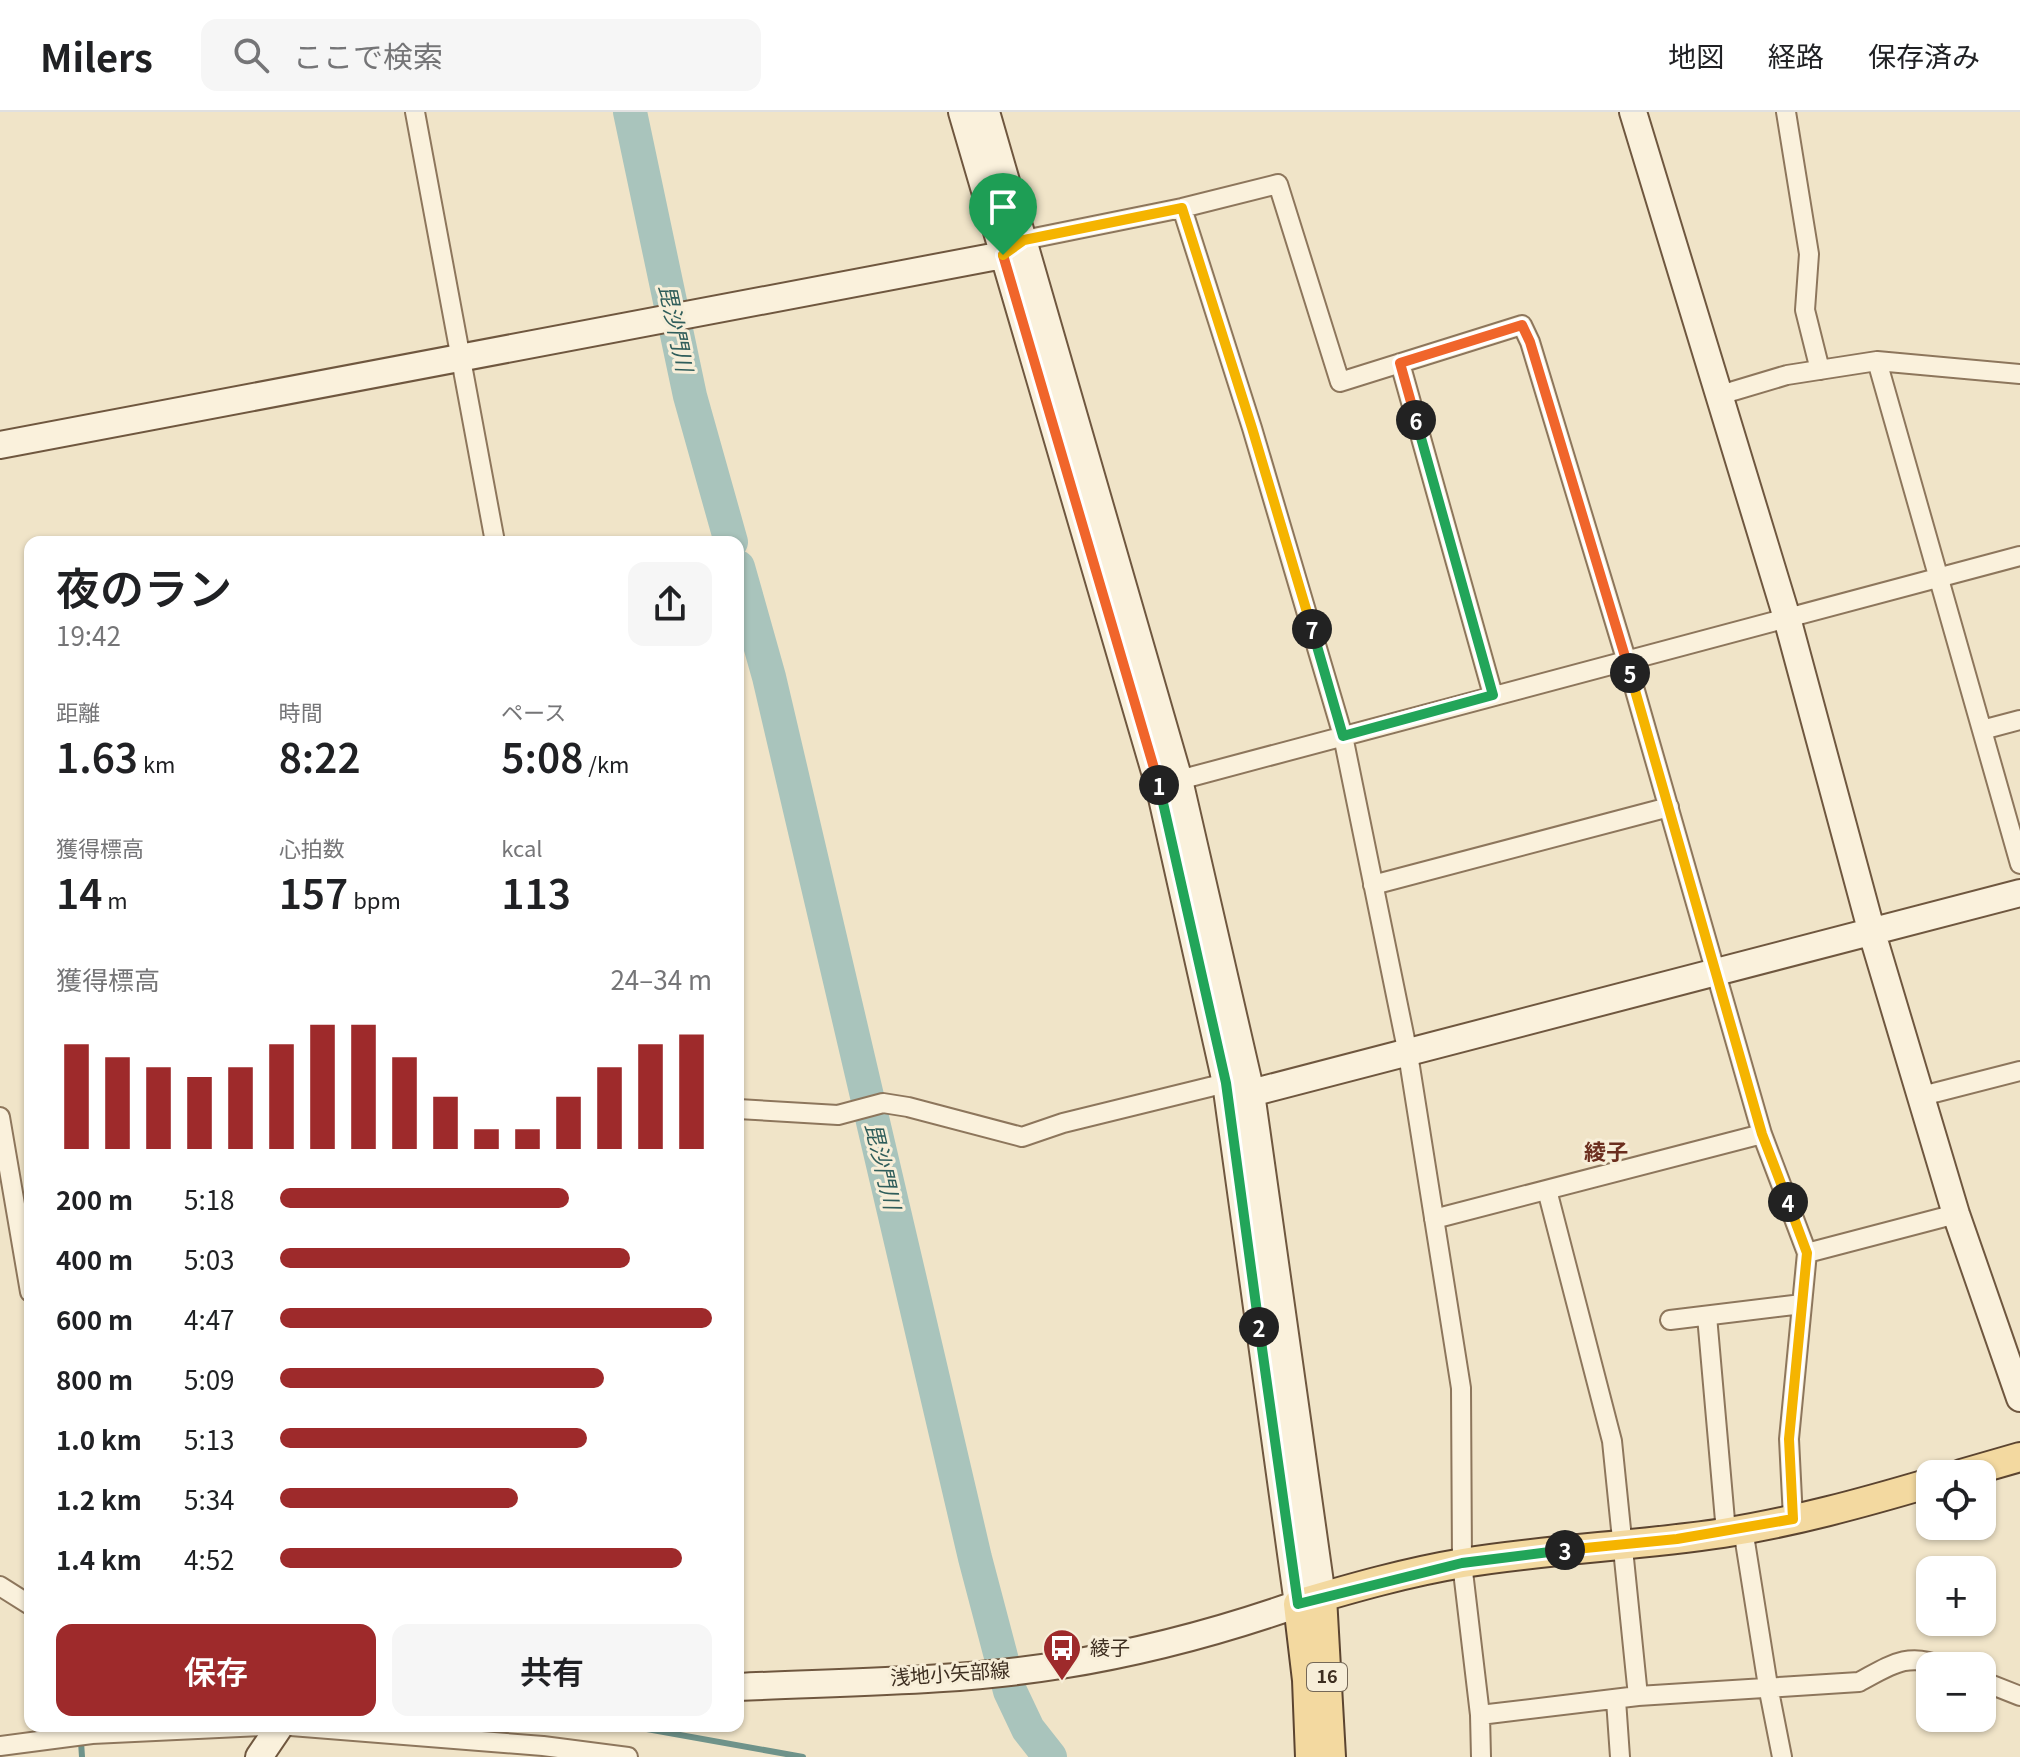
<!DOCTYPE html>
<html lang="ja">
<head>
<meta charset="utf-8">
<style>
  :root { --surface:#fff; --page:#f6f6f6; --text:#202124; --muted:#757577; --line:#e0e0e0; --accent:#9e2a2b }
  body { margin:0; font-family:Georgia,"Noto Sans JP",serif; background:var(--page); color:var(--text); height:100vh; display:flex; flex-direction:column; font-size:30px; white-space:nowrap }
  * { box-sizing:border-box; margin:0 }
  p { font-size:26px; color:var(--muted) }
  .icon { flex:none; width:44px; height:44px; fill:none; stroke:currentColor; stroke-width:2; stroke-linecap:round; stroke-linejoin:round }
  .map { position:relative; flex:1; overflow:hidden }
  .sheet { position:absolute; left:24px; top:424px; width:720px; height:1196px; display:flex; flex-direction:column; background:var(--surface); border-radius:16px; box-shadow:0 2px 6px #0004 }
  .sheet>* { flex:none }
  .fabs { position:absolute; left:1916px; top:1348px; display:grid; gap:16px }
  .fabs a { display:grid; place-items:center; width:80px; height:80px; border-radius:16px; background:var(--surface); box-shadow:0 2px 6px #0004; font-size:40px }
  .pin { position:absolute; display:grid; place-items:center; width:68px; height:68px; color:#fff; margin:-82px -34px; border-radius:50% 50% 50% 0; rotate:-45deg; box-shadow:0 0 8px #0007 }
  .pin .icon { rotate:45deg }
  .km { position:absolute; width:40px; height:40px; margin:-20px; border-radius:50%; background:#222; color:#fff; font-size:22px; line-height:40px; text-align:center }
  .round { display:grid; place-items:center; flex:none; width:84px; height:84px; border-radius:16px; background:var(--page) }
  .summary { display:flex; align-items:center; justify-content:space-between; height:136px; padding:0 32px }
  h1 { font-size:44px; font-weight:600; line-height:60px }
  .figures { display:grid; grid-template-columns:repeat(3,1fr); gap:12px; height:136px; padding:8px 32px }
  .figures div { display:grid; align-content:center }
  .figures b { font-size:40px; font-weight:600 }
  .figures small { font-size:22px; font-weight:400 }
  .figures p { font-size:22px }
  .chart { height:224px; padding:16px 32px }
  .chart p { display:flex; justify-content:space-between }
  .chart svg { width:100%; height:144px; margin-top:8px; stroke:var(--accent); stroke-width:6 }
  .primary-button { display:flex; gap:16px; margin-top:auto; padding:16px 32px }
  .primary-button a { flex:1; height:92px; border-radius:16px; background:var(--accent); color:#fff; font-size:32px; font-weight:600; line-height:92px; text-align:center }
  .primary-button a+a { background:var(--page); color:var(--text) }
  ul { padding:0 32px; list-style:none; font-size:26px }
  li { display:grid; grid-template-columns:128px 96px 1fr; align-items:center; height:60px }
  li i { height:20px; border-radius:10px; background:var(--accent) }
  header { display:flex; align-items:center; gap:48px; box-sizing:border-box; height:112px; padding:0 40px; background:var(--surface); border-bottom:2px solid var(--line) }
  header strong { font-size:38px }
  nav { display:flex; gap:44px; margin-inline-start:auto; font-size:28px }
  .search { width:560px; height:72px; background:var(--page); display:flex; align-items:center; gap:20px; box-sizing:border-box; padding:0 28px; border-radius:16px; color:var(--muted); font-size:30px }
  .map>svg:first-child { display:block }
  .lines { fill:none; stroke-linecap:round; stroke-linejoin:round }
  .stream { stroke:#6f938a; stroke-width:6 }
  .river { stroke:#a9c4bc; stroke-width:34 }
  .street-casing { stroke:#8d765c; stroke-width:22 }
  .secondary-casing { stroke:#6f573f; stroke-width:30 }
  .primary-casing { stroke:#5b4430; stroke-width:32 }
  .street { stroke:#faf1dc; stroke-width:18 }
  .secondary { stroke:#faf1dc; stroke-width:26 }
  .primary { stroke:#f3d9a0; stroke-width:28 }
  .split-1-casing { stroke:#fff; stroke-width:16 }
  .split-2-casing { stroke:#fff; stroke-width:16 }
  .split-3-casing { stroke:#fff; stroke-width:16 }
  .split-4-casing { stroke:#fff; stroke-width:16 }
  .split-5-casing { stroke:#fff; stroke-width:16 }
  .split-6-casing { stroke:#fff; stroke-width:16 }
  .split-7-casing { stroke:#fff; stroke-width:16 }
  .split-8-casing { stroke:#fff; stroke-width:16 }
  .split-1 { stroke:#f0652b; stroke-width:10 }
  .split-2 { stroke:#22a559; stroke-width:10 }
  .split-3 { stroke:#22a559; stroke-width:10 }
  .split-4 { stroke:#f5b400; stroke-width:10 }
  .split-5 { stroke:#f5b400; stroke-width:10 }
  .split-6 { stroke:#f0652b; stroke-width:10 }
  .split-7 { stroke:#22a559; stroke-width:10 }
  .split-8 { stroke:#f5b400; stroke-width:10 }
  .labels { text-anchor:middle; stroke-width:6; stroke-linejoin:round; paint-order:stroke }
  .shield { fill:#f7eed8; stroke:#756857; stroke-width:2 }
  .shield-label { font-size:18px; font-weight:bold; fill:#3d2e20 }
  .poi-label { font-size:20px; fill:#3d2e20; stroke:#f7eed8; text-anchor:start }
  .street-label { font-size:20px; fill:#3d2e20; stroke:#f7eed8 }
  .water-label { font-size:22px; font-style:italic; fill:#2f5d5a; stroke:#f7eed8 }
  .neighbourhood-label { font-size:22px; font-weight:bold; fill:#6b2e1e; stroke:#f7eed8 }
</style>
</head>
<body>
<header>
<strong>Milers</strong>
<div class="search"><svg class="icon" aria-label="search" viewBox="0 0 24 24"><circle cx="10" cy="10" r="6"/><path d="M15 15l6 6"/></svg>ここで検索</div>
<nav><a>地図</a><a>経路</a><a>保存済み</a></nav>
</header>
<div class="map">
<svg width="2020" height="1645" viewBox="0 0 2020 1645">
  <rect width="100%" height="100%" fill="#f0e4c8"/>
  <g class="lines">
    <path class="stream" d="M80 1614 82 1645
      M630 1614 803 1645"/>
    <path class="river" d="M630 0 690 284 731 430
      M738 455 769 565 975 1446 1010 1579 1028 1617 1050 1645"/>
    <defs>
      <path id="street" d="M415 0 495 430
        M1786 0 1809 142 1805 198 1820 258
        M1182 96 1252 316 1343 624 1408 942 1461 1276 1462 1451 1480 1603 1481 1645
        M1024 128 1182 96 1278 72 1340 270 1522 213 1530 230 1626 547 1762 1022 1807 1141 1956 1102
        M1877 249 2020 752
        M1400 251 1493 583
        M1720 283 1787 263 1877 249 2020 262
        M1982 618 2020 608
        M1179 668 2020 444
        M1373 773 1669 695
        M1922 984 2020 959
        M738 997 838 1003 883 991 908 995 1022 1025 1063 1011 1226 971
        M0 1005 30 1180
        M1547 1078 1612 1329 1638 1584
        M1434 1107 1762 1022
        M1707 1204 1726 1420
        M1670 1208 1802 1192
        M1793 1407 1789 1327 1807 1141
        M1743 1417 1768 1574 1782 1645
        M0 1474 30 1493
        M1982 1569 2020 1584
        M1616 1588 1620 1645
        M1480 1603 1638 1584 1859 1570C1891 1553 1907 1540 1942 1554
        M291 1614 543 1634 628 1645
        M0 1634 92 1622 262 1614"/>
      <path id="secondary" d="M986 0 1179 668 1251 981 1322 1485
        M1633 0 1787 506 1872 821 1956 1102 2020 1286
        M0 333 1003 143 1016 134
        M1235 974 1251 981 2020 781
        M738 1575C844 1570 957 1570 1061 1553 1142 1540 1221 1519 1298 1492L1226 971 1160 677 962 0
        M259 1645 280 1614"/>
      <path id="primary" d="M1961 1362 2020 1345
        M1322 1485 1331 1645
        M1310 1645 1307 1568 1298 1492C1352 1476 1408 1460 1463 1451 1549 1437 1637 1434 1723 1421 1793 1410 1862 1391 1930 1371"/>
    </defs>
    <use href="#street" class="street-casing"/>
    <use href="#secondary" class="secondary-casing"/>
    <use href="#primary" class="primary-casing"/>
    <use href="#street" class="street"/>
    <use href="#secondary" class="secondary"/>
    <use href="#primary" class="primary"/>
  </g>
  <g class="lines">
    <defs>
      <path id="split-1" d="M1003 143 1159 673"/>
      <path id="split-2" d="M1159 673 1226 971 1259 1215"/>
      <path id="split-3" d="M1259 1215 1298 1492 1462 1451 1565 1438"/>
      <path id="split-4" d="M1565 1438 1677 1427 1793 1407 1789 1327 1807 1141 1788 1090"/>
      <path id="split-5" d="M1630 561 1762 1022 1788 1090"/>
      <path id="split-6" d="M1416 308 1400 251 1522 213 1530 230 1630 561"/>
      <path id="split-7" d="M1312 517 1343 624 1493 583 1416 308"/>
      <path id="split-8" d="M1003 143 1024 128 1182 96 1252 316 1312 517"/>
    </defs>
    <use href="#split-1" class="split-1-casing"/>
    <use href="#split-2" class="split-2-casing"/>
    <use href="#split-3" class="split-3-casing"/>
    <use href="#split-4" class="split-4-casing"/>
    <use href="#split-5" class="split-5-casing"/>
    <use href="#split-6" class="split-6-casing"/>
    <use href="#split-7" class="split-7-casing"/>
    <use href="#split-8" class="split-8-casing"/>
    <use href="#split-1" class="split-1"/>
    <use href="#split-2" class="split-2"/>
    <use href="#split-3" class="split-3"/>
    <use href="#split-4" class="split-4"/>
    <use href="#split-5" class="split-5"/>
    <use href="#split-6" class="split-6"/>
    <use href="#split-7" class="split-7"/>
    <use href="#split-8" class="split-8"/>
  </g>
  <defs>
    <symbol id="bus-pin" viewBox="-11 -11 22 30"><path d="M0 17L-7.5 6A9.5 9.5 0 1 1 7.5 6Z" fill="#9e2a2b" stroke="#f7eed8"/><path d="M-5-6H5V4H4V6H2V4H-2V6H-4V4H-5ZM-3.5-4V0h7V-4ZM-3.5 1.2v1.5H-2V1.2ZM2 1.2v1.5H3.5V1.2Z" fill="#fff"/></symbol>
  </defs>
  <g fill-rule="evenodd">
    <use href="#bus-pin" x="1040" y="1514" width="44" height="60"/>
  </g>
  <g class="labels">
    <rect class="shield" x="1307" y="1551" width="40" height="28" rx="6"/>
    <g class="shield-label">
      <text x="1327" y="1571">16</text>
    </g>
    <g class="poi-label">
      <text x="1090" y="1543">綾子</text>
    </g>
    <g class="street-label">
      <text transform="translate(950 1562) rotate(-4)" y="7">浅地小矢部線</text>
    </g>
    <g class="water-label">
      <text transform="translate(676 216) rotate(78)" y="8">毘沙門川</text>
      <text transform="translate(883 1054) rotate(77)" y="8">毘沙門川</text>
    </g>
    <g class="neighbourhood-label">
      <text x="1606" y="1048">綾子</text>
    </g>
  </g>
</svg>
<div class="fabs">
<a><svg class="icon" aria-label="locate" viewBox="0 0 24 24"><circle cx="12" cy="12" r="6"/><path d="M12 2v4M12 18v4M2 12h4M18 12h4"/></svg></a>
<a>+</a>
<a>−</a>
</div>
<div class="pin" style="left:1003px;top:143px;background:#1e9e55"><svg class="icon" aria-label="arrive" viewBox="0 0 24 24"><path d="M6 21V4h12l-3 4 3 4H6"/></svg></div>
<b class="km" style="left:1159px;top:673px">1</b>
<b class="km" style="left:1259px;top:1215px">2</b>
<b class="km" style="left:1565px;top:1438px">3</b>
<b class="km" style="left:1788px;top:1090px">4</b>
<b class="km" style="left:1630px;top:561px">5</b>
<b class="km" style="left:1416px;top:308px">6</b>
<b class="km" style="left:1312px;top:517px">7</b>
<section class="sheet">
<div class="summary"><div><h1>夜のラン</h1><p>19:42</p></div><a class="round"><svg class="icon" aria-label="share" viewBox="0 0 24 24"><path d="M12 15V3M7 8l5-5 5 5M5 13v7h14v-7"/></svg></a></div>
<div class="figures">
<div><p>距離</p><b>1.63<small> km</small></b></div>
<div><p>時間</p><b>8:22</b></div>
<div><p>ペース</p><b>5:08<small> /km</small></b></div>
</div>
<div class="figures">
<div><p>獲得標高</p><b>14<small> m</small></b></div>
<div><p>心拍数</p><b>157<small> bpm</small></b></div>
<div><p>kcal</p><b>113</b></div>
</div>
<div class="chart"><p><span>獲得標高</span>24–34 m</p>
<svg viewBox="0 0 160 44" preserveAspectRatio="none"><path d="M5 44V12M15 44V16M25 44V19M35 44V22M45 44V19M55 44V12M65 44V6M75 44V6M85 44V16M95 44V28M105 44V38M115 44V38M125 44V28M135 44V19M145 44V12M155 44V9"/></svg>
</div>
<ul>
<li><b>200 m</b>5:18<i style="width:67%"></i></li>
<li><b>400 m</b>5:03<i style="width:81%"></i></li>
<li><b>600 m</b>4:47<i style="width:100%"></i></li>
<li><b>800 m</b>5:09<i style="width:75%"></i></li>
<li><b>1.0 km</b>5:13<i style="width:71%"></i></li>
<li><b>1.2 km</b>5:34<i style="width:55%"></i></li>
<li><b>1.4 km</b>4:52<i style="width:93%"></i></li>
</ul>
<div class="primary-button"><a>保存</a><a>共有</a></div>
</section>
</div>
</body>
</html>
